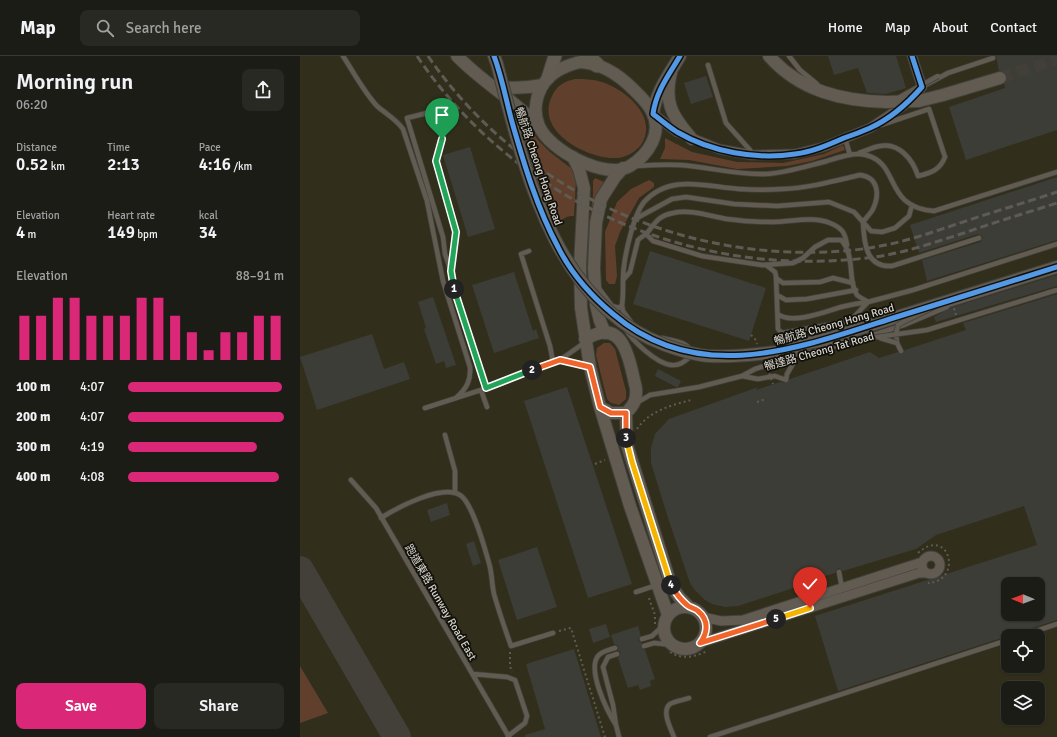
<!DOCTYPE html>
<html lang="en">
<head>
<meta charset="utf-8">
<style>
  :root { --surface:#1c1c16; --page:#292923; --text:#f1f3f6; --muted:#a0a1a1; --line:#3a3a35; --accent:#db2777 }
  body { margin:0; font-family:Signika,"Noto Sans TC",sans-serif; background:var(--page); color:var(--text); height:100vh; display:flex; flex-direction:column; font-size:15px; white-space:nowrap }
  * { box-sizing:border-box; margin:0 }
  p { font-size:13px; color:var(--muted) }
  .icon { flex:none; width:22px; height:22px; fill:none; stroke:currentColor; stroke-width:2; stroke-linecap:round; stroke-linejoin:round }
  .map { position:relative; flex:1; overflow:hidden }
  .panel { display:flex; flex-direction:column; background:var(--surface); width:300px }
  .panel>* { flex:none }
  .needle { width:26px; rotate:271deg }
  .fabs { position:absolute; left:701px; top:521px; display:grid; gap:8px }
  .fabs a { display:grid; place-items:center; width:44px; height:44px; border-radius:8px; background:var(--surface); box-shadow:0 1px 3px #0004,0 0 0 1px var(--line); font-size:20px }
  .pin { position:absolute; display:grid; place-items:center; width:34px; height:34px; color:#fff; margin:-41px -17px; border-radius:50% 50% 50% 0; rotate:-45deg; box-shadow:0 0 4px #0007 }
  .pin .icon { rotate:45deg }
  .km { position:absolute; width:20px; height:20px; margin:-10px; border-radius:50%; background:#222; color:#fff; font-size:11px; line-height:20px; text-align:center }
  .round { display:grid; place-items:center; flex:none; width:42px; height:42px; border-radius:8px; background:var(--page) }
  .headline { display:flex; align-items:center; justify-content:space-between; height:68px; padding:0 16px }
  h1 { font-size:22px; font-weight:600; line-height:30px }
  .stats { display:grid; grid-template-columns:repeat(3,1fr); gap:6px; height:68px; padding:4px 16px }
  .stats div { display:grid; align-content:center }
  .stats b { font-size:17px; font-weight:600 }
  .stats small { font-size:11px; font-weight:400 }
  .stats p { font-size:11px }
  .chart { height:112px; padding:8px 16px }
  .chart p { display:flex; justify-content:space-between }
  .chart svg { width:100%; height:72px; margin-top:4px; stroke:var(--accent); stroke-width:6 }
  .cta { display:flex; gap:8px; margin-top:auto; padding:8px 16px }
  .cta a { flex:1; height:46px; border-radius:8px; background:var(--accent); color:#fff; font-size:16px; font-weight:600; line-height:46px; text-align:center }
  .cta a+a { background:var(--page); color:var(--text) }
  ul { padding:0 16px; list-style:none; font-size:13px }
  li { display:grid; grid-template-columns:64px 48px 1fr; align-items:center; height:30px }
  li i { height:10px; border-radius:5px; background:var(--accent) }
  header { display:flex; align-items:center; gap:24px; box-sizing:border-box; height:56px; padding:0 20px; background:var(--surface); border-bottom:1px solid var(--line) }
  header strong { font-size:19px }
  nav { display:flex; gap:22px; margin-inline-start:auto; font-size:14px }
  .search { width:280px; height:36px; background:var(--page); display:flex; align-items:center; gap:10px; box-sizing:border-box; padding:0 14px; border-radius:8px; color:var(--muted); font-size:15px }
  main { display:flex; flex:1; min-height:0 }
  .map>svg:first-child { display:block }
  .built { fill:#312e1b; fill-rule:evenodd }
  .green { fill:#60402c }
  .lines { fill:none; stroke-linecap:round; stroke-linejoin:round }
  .taxiway { stroke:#424039; stroke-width:28 }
  .building { fill:#3d3d38; fill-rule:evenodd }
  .tertiary-tunnel { stroke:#413f38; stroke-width:12; stroke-dasharray:12 6; stroke-linecap:butt }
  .service-casing { stroke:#41403b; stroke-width:6 }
  .minor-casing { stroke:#41403b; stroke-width:11 }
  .tertiary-casing { stroke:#41403b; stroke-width:14 }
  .secondary-casing { stroke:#41403b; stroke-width:15 }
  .primary-casing { stroke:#41403b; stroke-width:17 }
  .path { stroke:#5f5b54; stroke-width:2; stroke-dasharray:2 3; stroke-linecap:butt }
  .service { stroke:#615b52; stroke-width:4.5 }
  .minor { stroke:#615b52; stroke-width:9 }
  .tertiary { stroke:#615b52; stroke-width:12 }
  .secondary { stroke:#625c53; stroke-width:13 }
  .primary { stroke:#625b50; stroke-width:15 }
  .rail { stroke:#5e5b54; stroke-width:3; stroke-dasharray:8 4; stroke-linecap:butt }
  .service-bridge-casing { stroke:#41403b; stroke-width:6; stroke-linecap:butt }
  .tertiary-bridge-casing { stroke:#41403b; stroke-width:14; stroke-linecap:butt }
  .path-bridge { stroke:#5f5b54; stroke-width:2; stroke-dasharray:2 3; stroke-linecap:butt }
  .service-bridge { stroke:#615b52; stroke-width:4.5 }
  .tertiary-bridge { stroke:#615b52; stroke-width:12 }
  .cycleway-casing { stroke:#11100a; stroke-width:8 }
  .cycleway { stroke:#5399e6; stroke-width:5 }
  .split-1-casing { stroke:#fff; stroke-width:8 }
  .split-2-casing { stroke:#fff; stroke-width:8 }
  .split-3-casing { stroke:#fff; stroke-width:8 }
  .split-4-casing { stroke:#fff; stroke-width:8 }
  .split-5-casing { stroke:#fff; stroke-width:8 }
  .split-6-casing { stroke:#fff; stroke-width:8 }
  .split-1 { stroke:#22a559; stroke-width:5 }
  .split-2 { stroke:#22a559; stroke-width:5 }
  .split-3 { stroke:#f0652b; stroke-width:5 }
  .split-4 { stroke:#f5b400; stroke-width:5 }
  .split-5 { stroke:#f0652b; stroke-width:5 }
  .split-6 { stroke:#f5b400; stroke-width:5 }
  .labels { text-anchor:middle; stroke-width:3.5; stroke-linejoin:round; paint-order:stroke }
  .street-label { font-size:11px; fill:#d7d5cd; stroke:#11100a }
</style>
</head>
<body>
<header>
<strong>Map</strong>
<div class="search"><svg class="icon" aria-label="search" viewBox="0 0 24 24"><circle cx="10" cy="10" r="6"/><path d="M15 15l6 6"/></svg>Search here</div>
<nav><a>Home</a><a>Map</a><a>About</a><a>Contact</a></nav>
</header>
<main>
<section class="panel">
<div class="headline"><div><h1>Morning run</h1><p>06:20</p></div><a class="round"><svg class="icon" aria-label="share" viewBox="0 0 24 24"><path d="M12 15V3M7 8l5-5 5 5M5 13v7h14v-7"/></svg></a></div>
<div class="stats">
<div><p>Distance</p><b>0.52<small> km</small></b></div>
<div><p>Time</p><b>2:13</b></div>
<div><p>Pace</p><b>4:16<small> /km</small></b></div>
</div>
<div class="stats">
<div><p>Elevation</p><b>4<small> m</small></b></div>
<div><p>Heart rate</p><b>149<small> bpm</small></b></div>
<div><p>kcal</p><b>34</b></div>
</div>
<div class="chart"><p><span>Elevation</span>88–91 m</p>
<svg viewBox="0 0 160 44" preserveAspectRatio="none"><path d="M5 44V17M15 44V17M25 44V6M35 44V6M45 44V17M55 44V17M65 44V17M75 44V6M85 44V6M95 44V17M105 44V27M115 44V38M125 44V27M135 44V27M145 44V17M155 44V17"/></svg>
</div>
<ul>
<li><b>100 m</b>4:07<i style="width:99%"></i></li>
<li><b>200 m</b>4:07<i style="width:100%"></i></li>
<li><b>300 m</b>4:19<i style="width:83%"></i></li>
<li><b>400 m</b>4:08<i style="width:97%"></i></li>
</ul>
<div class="cta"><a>Save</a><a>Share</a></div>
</section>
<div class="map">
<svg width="757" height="681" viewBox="0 0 757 681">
  <rect width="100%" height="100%" fill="#26251e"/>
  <path class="built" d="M0 0H757V681H0ZM708 528H738V558H708ZM708 580H738V610H708ZM708 632H738V662H708Z"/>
  <path class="green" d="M275 23C284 23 293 23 302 26 326 34 359 61 341 89 335 96 327 101 318 102 289 104 234 76 252 40 256 30 265 25 275 23Z
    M212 55 228 70 238 84 250 96 272 113 276 125 274 160C265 159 260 166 254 171L243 146Z
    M365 82 392 96 437 106 483 107 524 98 543 89 545 94 512 105 487 110 437 113 389 104 360 103 365 92Z
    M295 122 304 126C287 155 287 192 286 224L285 204 293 139V125Z
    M349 124 354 127V131L339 142 320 176 315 190 317 220 315 228H309L306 224 305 176 317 146 331 133Z
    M304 287H310L315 293 326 335V343L319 349 311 347 307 343 296 299 297 292Z
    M0 610 28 657 0 667Z"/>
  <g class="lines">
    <path class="taxiway" d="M0 514 97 681"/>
  </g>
  <path class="building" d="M528 0H596L606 32 586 38 567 37 558 12 534 19Z
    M696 0H757V74L666 104 649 51 705 32 704 28 707 24V20L705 16 699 15Z
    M406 20 413 41 391 48 384 27Z
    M170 91 195 173 168 181 143 99Z
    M757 121V184L627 225 622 204 680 186 683 181 678 178 619 197 610 169Z
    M350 195 466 232 449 285 333 248Z
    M214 216 233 275 236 273 239 282 194 297 172 229Z
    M757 219V230L636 266 634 261 650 252Z
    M757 238V564L538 635 515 560 737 489 724 450 636 479 616 493 543 515 538 512 535 517 519 522 521 523 438 550 425 551 412 548 405 544 394 533 390 527 369 465 351 407V392L355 378 369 363 458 331 456 334 480 326 487 327 490 323 570 296 579 302 598 296 602 298 605 294 666 274 663 267ZM708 528H738V558H708Z
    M133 241 156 309 146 312 144 305 136 308 124 273 126 272 118 246Z
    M72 278 84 313 104 306 110 323 17 354 0 301Z
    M358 313 381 325 378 331H376L355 320Z
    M267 331 332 528 288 542 224 345Z
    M147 447 150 459 131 466 127 454Z
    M174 485 181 507 173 510 166 488Z
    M237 491 257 551 217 564 198 504Z
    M306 568 310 581 293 587 289 573Z
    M338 570 341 580 338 584 342 587 341 591 345 594 355 623 350 625 351 630 340 634 338 629 328 632 318 602 321 597 318 594V590L314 588 311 579Z
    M274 593 301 681H225V679L245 673 226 608Z"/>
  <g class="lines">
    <path class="tertiary-tunnel" d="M700 22 757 3"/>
    <defs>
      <path id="service" d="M43 0C54 17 64 36 77 50 86 58 96 63 103 73L127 145 143 225 170 311C171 324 167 332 157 341
        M489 0 500 14 517 28
        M408 9 426 67 450 94 452 99
        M622 31 648 17 693 2
        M127 57 138 63 145 71 136 105 156 176 151 215 145 198 143 181 107 62Z
        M581 69 629 53
        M545 82 550 99
        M559 97C566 95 573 91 580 90 599 86 613 104 618 120 631 117 640 114 645 101L629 53
        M335 110C350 109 365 108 380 109 409 111 436 119 465 118 486 117 507 110 527 105 540 101 553 96 566 99 601 108 583 151 634 155L757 116
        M337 162 372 143 386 141 434 148 477 150 529 146 554 156 571 175 582 176 595 172 609 160 612 149
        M563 166C564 185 565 212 592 210L679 182
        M346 178 353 185 402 200 462 209 493 207 503 202 515 191 528 184H541C556 200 547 224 557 239 559 241 565 244 568 246L613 234 757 188
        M229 195 221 198 250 290 253 306
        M466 209 475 216 476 220 478 273 482 277 544 266 552 263 568 246
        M151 215 155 234 186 332
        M476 222 483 227 520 226 533 222 553 227
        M323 224 330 216 338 184C341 181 344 180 347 177 356 166 358 160 373 157 390 153 409 160 427 163 441 165 458 166 472 166 491 166 512 160 530 167 542 172 545 176 547 189
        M298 231 312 250 319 252 322 249C324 236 322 223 324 210 326 194 334 158 344 146 370 117 407 131 439 133 453 134 468 134 482 133 509 132 534 125 560 119 578 121 580 138 573 153 571 157 566 162 563 166
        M477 239 486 244 507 243 556 234
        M322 249 323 255 331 266
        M478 258C491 269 525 256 541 251 549 249 559 247 568 246
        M325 272C332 285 356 307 371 309 380 310 385 305 391 300 393 286 373 285 362 282
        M596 278 597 287 601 295
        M570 280 604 269 647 251
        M260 304 289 311
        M442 320 458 323 475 320 486 324 487 318 498 299
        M181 334 187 351
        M338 346 350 339 399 331 442 320 455 313 498 299 553 286
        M125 352 181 334 260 304 284 287
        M145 379 155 415V437
        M51 424 76 452 209 681
        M81 462C98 451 142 428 160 439 172 446 186 496 190 511 192 520 192 529 194 538 199 556 205 573 211 590L253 577
        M539 516 542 532
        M336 536 357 529
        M721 580 757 568
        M342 583 352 580 364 569
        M344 590 354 587 373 589
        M315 592C309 594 302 595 298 600 287 614 307 655 316 669
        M317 598 308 601 303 611 313 649 316 669 319 681
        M173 618 207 621 215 624 227 660 225 667 208 680
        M374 681C371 673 361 655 370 648 375 645 384 644 389 642
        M410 681 708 584"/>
      <path id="minor" d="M353 58 377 76 419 93 452 99 495 98 523 91 570 72 603 50 622 31 612 0
        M622 509a9 9 0 1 1 18 0a9 9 0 1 1-18 0Z
        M403 561 421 565 443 564 622 506
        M400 587 619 517H626"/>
      <path id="tertiary" d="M157 0C182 26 214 44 239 70
        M194 0 197 8
        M469 0C500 35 542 45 587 46
        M280 6C301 7 318 18 333 33 340 40 348 47 352 56 363 77 348 99 330 110 306 125 249 94 239 70 234 58 235 44 241 32 249 17 263 10 280 6Z
        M372 13C363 45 371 59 392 83
        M195 30C212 33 226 32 243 29
        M643 39 700 22
        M353 58C356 35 369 19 380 0
        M273 101 279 113 284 132 280 210 281 252 290 311 300 351 330 450 368 559
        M305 277 300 265 296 249 294 212 296 167 301 143 315 121 323 112
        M285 283C290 281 295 278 300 277 327 271 331 314 336 332 337 344 334 349 326 357H311L300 351
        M492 292 533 281 757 211
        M326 357 327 389 371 529 379 541 389 551
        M364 572a21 21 0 1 1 42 0a21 21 0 1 1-42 0Z"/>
      <path id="secondary" d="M248 22 255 0"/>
      <path id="primary" d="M287 0 297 9"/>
    </defs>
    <use href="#service" class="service-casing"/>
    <use href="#minor" class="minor-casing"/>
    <use href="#tertiary" class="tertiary-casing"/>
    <use href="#secondary" class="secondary-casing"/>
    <use href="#primary" class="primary-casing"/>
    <path class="path" d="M457 346 466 343
      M337 373C349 355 372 349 391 344
      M295 408 305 404
      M618 497C649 469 664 525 628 527
      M349 542 355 559V568
      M259 575 271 572 305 681
      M210 596V610L212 616
      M370 596C382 604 395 601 407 595"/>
    <use href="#service" class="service"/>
    <use href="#minor" class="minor"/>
    <use href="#tertiary" class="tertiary"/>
    <use href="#secondary" class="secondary"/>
    <use href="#primary" class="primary"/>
    <path class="rail" d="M117 0C217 148 397 225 574 201 605 197 635 186 664 177 695 166 726 157 757 147
      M128 0C209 119 348 191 490 196 518 197 547 196 575 191 606 186 636 175 666 165 696 155 727 146 757 136"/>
    <defs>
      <path id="service-bridge" d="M600 41 638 20
        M596 278 598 269 603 266 644 246
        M580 282 597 287
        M476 295 627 274 757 234"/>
      <path id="tertiary-bridge" d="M197 8C224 111 253 248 365 289 379 294 394 299 409 300 431 301 453 299 475 296
        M587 46 619 45 643 39"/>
    </defs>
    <use href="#service-bridge" class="service-bridge-casing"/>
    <use href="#tertiary-bridge" class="tertiary-bridge-casing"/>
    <path class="path-bridge" d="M656 259 651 242 723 219
      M451 279 455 283 457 288
      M466 308 473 328"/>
    <use href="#service-bridge" class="service-bridge"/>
    <use href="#tertiary-bridge" class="tertiary-bridge"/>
    <defs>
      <path id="cycleway" d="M194 0C202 21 206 44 212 66 224 108 237 152 258 191 271 217 290 239 313 258 397 330 497 293 590 263 646 246 701 228 757 211
        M380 0C369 19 356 35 353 58 361 64 369 71 377 76 411 96 457 104 495 98 512 96 528 89 544 82 553 79 561 76 570 72 590 63 608 47 622 31L612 0"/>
    </defs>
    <use href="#cycleway" class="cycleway-casing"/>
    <use href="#cycleway" class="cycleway"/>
  </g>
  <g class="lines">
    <defs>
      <path id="split-1" d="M142 83 136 105 156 176 151 215 154 233"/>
      <path id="split-2" d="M154 233 186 332 232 314"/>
      <path id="split-3" d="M232 314 260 304 290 311 300 351 311 357H326V382"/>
      <path id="split-4" d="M326 382 332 406 371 529"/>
      <path id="split-5" d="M371 529C375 536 380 543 387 549 390 552 395 552 398 555 409 564 408 577 400 587L476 563"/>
      <path id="split-6" d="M476 563 510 552"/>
    </defs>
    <use href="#split-1" class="split-1-casing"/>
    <use href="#split-2" class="split-2-casing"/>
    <use href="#split-3" class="split-3-casing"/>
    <use href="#split-4" class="split-4-casing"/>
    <use href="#split-5" class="split-5-casing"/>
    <use href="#split-6" class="split-6-casing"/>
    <use href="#split-1" class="split-1"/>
    <use href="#split-2" class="split-2"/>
    <use href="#split-3" class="split-3"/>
    <use href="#split-4" class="split-4"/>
    <use href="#split-5" class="split-5"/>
    <use href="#split-6" class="split-6"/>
  </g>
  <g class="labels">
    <g class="street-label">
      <text transform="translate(239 110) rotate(71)" y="4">暢航路 Cheong Hong Road</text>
      <text transform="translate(534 268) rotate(-16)" y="4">暢航路 Cheong Hong Road</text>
      <text transform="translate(519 295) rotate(-16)" y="4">暢達路 Cheong Tat Road</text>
      <text transform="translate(141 546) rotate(60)" y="4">跑道東路 Runway Road East</text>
    </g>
  </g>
</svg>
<div class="fabs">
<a><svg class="needle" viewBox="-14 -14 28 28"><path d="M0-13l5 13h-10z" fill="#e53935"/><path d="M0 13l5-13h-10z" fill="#a0a1a1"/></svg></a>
<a><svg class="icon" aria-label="locate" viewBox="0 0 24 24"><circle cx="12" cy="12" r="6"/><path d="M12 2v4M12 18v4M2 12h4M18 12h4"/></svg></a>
<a><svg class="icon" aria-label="layers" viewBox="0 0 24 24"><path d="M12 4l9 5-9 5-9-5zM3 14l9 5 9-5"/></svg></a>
</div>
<div class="pin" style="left:142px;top:83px;background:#1e9e55"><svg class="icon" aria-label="arrive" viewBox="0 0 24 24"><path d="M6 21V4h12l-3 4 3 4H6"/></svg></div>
<div class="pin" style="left:510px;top:552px;background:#d93025"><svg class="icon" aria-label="check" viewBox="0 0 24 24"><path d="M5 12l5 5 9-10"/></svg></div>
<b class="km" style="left:154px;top:233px">1</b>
<b class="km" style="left:232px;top:314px">2</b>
<b class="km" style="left:326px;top:382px">3</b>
<b class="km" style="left:371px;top:529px">4</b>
<b class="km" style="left:476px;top:563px">5</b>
</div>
</main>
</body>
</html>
